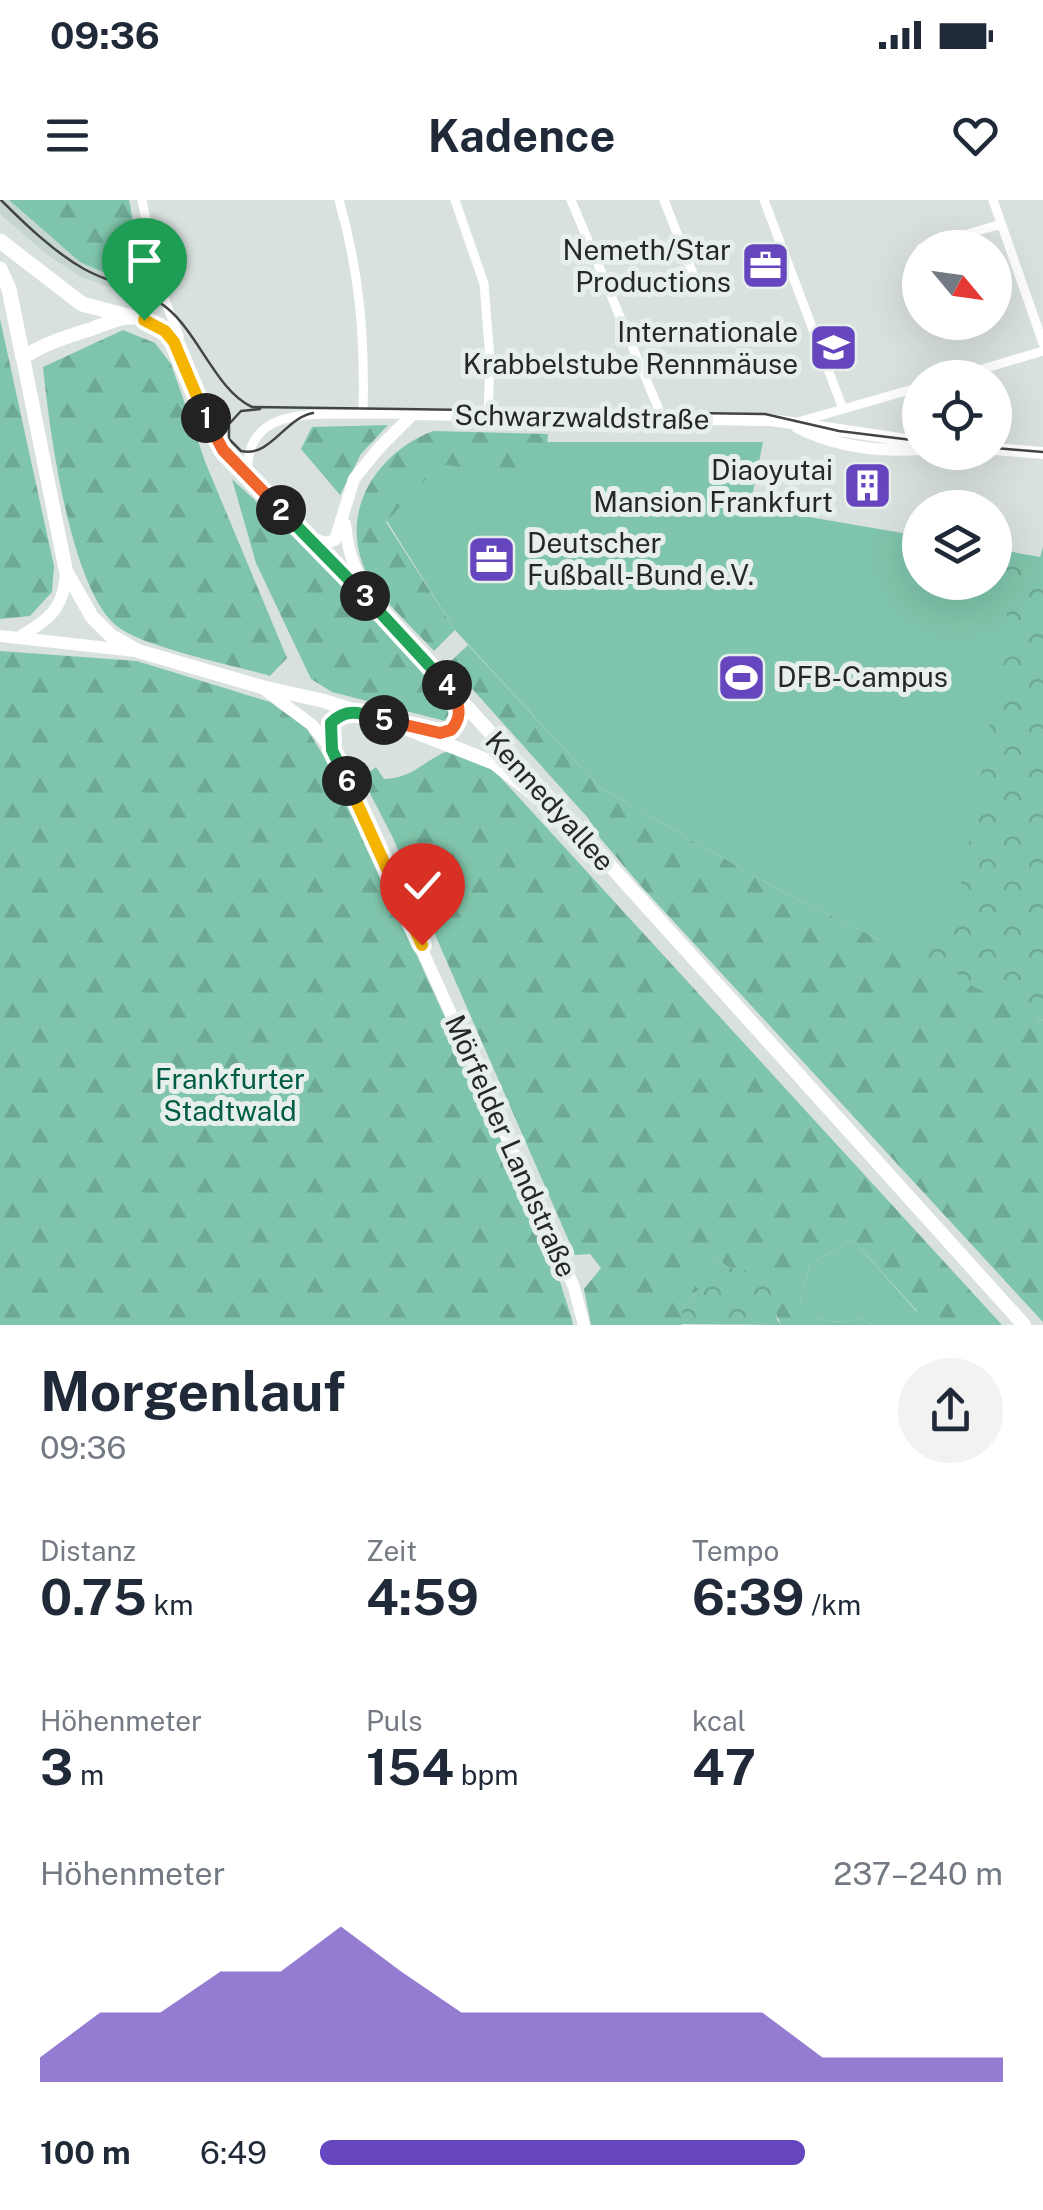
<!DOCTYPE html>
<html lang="de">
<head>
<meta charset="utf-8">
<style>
  :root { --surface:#fff; --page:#f2f2f3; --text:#1f2937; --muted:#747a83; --accent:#6646bf }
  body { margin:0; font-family:"Public Sans",sans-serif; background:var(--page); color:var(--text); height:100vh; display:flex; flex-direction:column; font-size:38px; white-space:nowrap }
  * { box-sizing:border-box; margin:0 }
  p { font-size:32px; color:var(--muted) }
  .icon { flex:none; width:55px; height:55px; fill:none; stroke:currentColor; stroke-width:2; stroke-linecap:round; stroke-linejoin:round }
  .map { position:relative; height:1125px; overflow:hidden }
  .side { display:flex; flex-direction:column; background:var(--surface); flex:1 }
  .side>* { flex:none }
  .needle { width:65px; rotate:119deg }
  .buttons { position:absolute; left:902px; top:30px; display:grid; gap:20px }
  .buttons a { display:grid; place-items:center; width:110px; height:110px; border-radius:50%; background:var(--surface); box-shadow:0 10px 40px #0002; font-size:50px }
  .pin { position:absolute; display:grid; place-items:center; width:85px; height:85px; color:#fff; margin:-102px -42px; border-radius:50% 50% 50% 0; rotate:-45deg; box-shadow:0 0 10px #0007 }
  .pin .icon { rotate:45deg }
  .km { position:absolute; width:50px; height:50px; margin:-25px; border-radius:50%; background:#222; color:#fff; font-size:28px; line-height:50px; text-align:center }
  .round { display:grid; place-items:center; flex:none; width:105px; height:105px; border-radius:52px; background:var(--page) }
  .headline { display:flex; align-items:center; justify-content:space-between; height:170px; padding:0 40px }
  h1 { font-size:55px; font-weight:700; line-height:75px }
  .metrics { display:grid; grid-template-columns:repeat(3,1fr); gap:15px; height:170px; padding:10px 40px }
  .metrics div { display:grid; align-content:center }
  .metrics b { font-size:50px; font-weight:700 }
  .metrics small { font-size:28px; font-weight:400 }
  .metrics p { font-size:28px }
  .chart { height:280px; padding:20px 40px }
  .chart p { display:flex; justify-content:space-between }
  .chart svg { width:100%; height:180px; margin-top:10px; fill:var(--accent); opacity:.7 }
  ul { padding:0 40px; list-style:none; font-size:32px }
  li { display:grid; grid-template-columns:160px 120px 1fr; align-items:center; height:75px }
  li i { height:25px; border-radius:12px; background:var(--accent) }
  .status { display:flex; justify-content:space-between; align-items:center; height:70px; padding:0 50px; background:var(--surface); direction:ltr }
  .status svg { height:28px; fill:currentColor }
  header { display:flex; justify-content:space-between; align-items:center; height:130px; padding:0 40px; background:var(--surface); font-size:45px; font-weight:700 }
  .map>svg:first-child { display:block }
  .built { fill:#c6d6cf }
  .green { fill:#7fc5ab }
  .forest { fill:url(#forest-firs) }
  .park { fill:url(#park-crowns) }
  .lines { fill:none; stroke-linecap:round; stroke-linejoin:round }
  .street { stroke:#fff; stroke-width:9 }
  .secondary { stroke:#fff; stroke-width:12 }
  .primary { stroke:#fff; stroke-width:14 }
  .highway { stroke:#fff; stroke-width:15 }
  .tram { stroke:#424544; stroke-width:2.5 }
  .split-1-casing { stroke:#fff; stroke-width:20 }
  .split-2-casing { stroke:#fff; stroke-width:20 }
  .split-3-casing { stroke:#fff; stroke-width:20 }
  .split-4-casing { stroke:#fff; stroke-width:20 }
  .split-5-casing { stroke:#fff; stroke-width:20 }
  .split-6-casing { stroke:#fff; stroke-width:20 }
  .split-7-casing { stroke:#fff; stroke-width:20 }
  .split-8-casing { stroke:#fff; stroke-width:20 }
  .split-1 { stroke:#f5b400; stroke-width:12 }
  .split-2 { stroke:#f0652b; stroke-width:12 }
  .split-3 { stroke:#22a559; stroke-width:12 }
  .split-4 { stroke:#22a559; stroke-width:12 }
  .split-5 { stroke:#f0652b; stroke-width:12 }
  .split-6 { stroke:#22a559; stroke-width:12 }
  .split-7 { stroke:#f5b400; stroke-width:12 }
  .split-8 { stroke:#f5b400; stroke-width:12 }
  .labels { text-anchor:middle; stroke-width:10; stroke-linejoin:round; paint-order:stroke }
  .poi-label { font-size:28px; fill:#252827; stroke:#e6efeb; text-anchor:end }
  .street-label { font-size:28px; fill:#252827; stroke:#e6efeb }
  .park-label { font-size:28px; fill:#005c44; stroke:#e6efeb }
</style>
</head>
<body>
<div class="status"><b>09:36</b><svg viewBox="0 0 49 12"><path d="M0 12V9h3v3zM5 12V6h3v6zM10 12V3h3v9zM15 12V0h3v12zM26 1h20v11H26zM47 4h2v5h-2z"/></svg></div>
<header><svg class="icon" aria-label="menu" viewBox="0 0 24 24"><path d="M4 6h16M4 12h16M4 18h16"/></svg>Kadence<svg class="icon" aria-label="heart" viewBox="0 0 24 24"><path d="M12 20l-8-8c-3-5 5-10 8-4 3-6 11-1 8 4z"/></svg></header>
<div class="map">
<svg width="1043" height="1125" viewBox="0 0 1043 1125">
  <defs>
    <pattern id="forest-firs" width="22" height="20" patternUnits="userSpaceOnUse" patternTransform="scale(2.5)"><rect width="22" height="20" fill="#7fc5ab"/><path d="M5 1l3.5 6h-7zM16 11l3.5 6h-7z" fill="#6ea993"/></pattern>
    <pattern id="park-crowns" width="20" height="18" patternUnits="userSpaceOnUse" patternTransform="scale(2.5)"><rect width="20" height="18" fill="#7fc5ab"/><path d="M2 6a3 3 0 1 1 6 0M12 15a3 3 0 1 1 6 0" fill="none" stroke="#6ea993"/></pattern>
  </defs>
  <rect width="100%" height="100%" fill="#d9e1de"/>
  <path class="built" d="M0 0H9L80 62 116 78 117 90 79 76 48 55 0 14Z"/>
  <path class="green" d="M431 242H763L750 307 920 336V382H995V349L1043 358V813L1036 818 781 691 599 587 455 430 385 318Z
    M852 1039 917 1112 902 1125H874L861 1118C838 1125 815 1122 799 1106L810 1065Z"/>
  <path class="forest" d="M9 0H129L145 82 116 78 80 62Z
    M0 119 54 366 52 392 30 416 0 419Z
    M123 130 155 143 171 164 206 264 287 458 270 476C233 465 146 448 118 427 70 391 49 226 43 167Z
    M388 225 361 254 340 295 301 249 312 227Z
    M433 231 548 234 546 259 518 264 507 274 440 264 386 322 455 430 434 451C416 431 378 396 367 374 337 313 376 253 433 231Z
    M232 279 342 381 433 481 449 514 445 521 332 492 311 479 256 363Z
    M468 445 599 587 781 691 1043 821V1122L640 685 600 638 588 618 449 463Z
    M0 451 137 461 270 502 307 529 333 571 558 1066C557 1081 570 1108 573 1125H0Z
    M447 551 492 568 1002 1125H902L917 1111 852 1039 810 1065 799 1106C816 1122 838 1125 861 1118L874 1125H781L758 1075 728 1067 705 1051 699 1089 683 1107 682 1125H591L584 1089 601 1068 590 1054 575 1055 392 636 362 578 376 567 384 579C411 579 424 561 447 551Z"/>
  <path class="park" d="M1043 347V821L919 753 933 722 957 706 1007 433V351L1040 357Z
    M704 1050 728 1067 758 1074 774 1089 777 1120 781 1125 680 1124 683 1107 699 1089 691 1083Z"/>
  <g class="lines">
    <path class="street" d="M142 0 160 88 179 136 180 149
      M339 0C360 74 365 138 363 214
      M455 0 484 84 490 159 488 215
      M571 0 662 217
      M664 0 695 79
      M764 0 843 209
      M993 0 1043 143
      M921 48 1001 24
      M134 117 153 107 160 91
      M952 178 1043 151
      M798 222 920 187
      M248 277C243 214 297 214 342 214 366 214 389 214 413 214"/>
    <path class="secondary" d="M797 227C834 246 878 252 920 249
      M995 249 1043 253
      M345 324C348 357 358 379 378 405
      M308 337 325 343 335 340 354 279 379 248 413 214 771 220 920 242
      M0 436 135 451
      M20 437C51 417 64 409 66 371
      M264 489 312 525 332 550 574 1087 584 1125
      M332 547 331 522 342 514 357 511"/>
    <path class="primary" d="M426 529 447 532C462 524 460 511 454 496
      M562 616 494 563 390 522 324 501 262 487 138 451 110 435 92 417 66 371 23 158C43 143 71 136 94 128 105 124 120 117 132 117 189 117 198 221 228 257L432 468 1024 1125"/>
    <path class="highway" d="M0 41 82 104 131 117
      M0 69 9 89 23 158"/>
    <path class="tram" d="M1 0C25 24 54 52 84 69 111 84 142 88 167 108 199 134 216 190 252 207L765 214 839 231 920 241
      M260 209 241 211 229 224V239L241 251C270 258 285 218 313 213
      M995 248 1043 252"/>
  </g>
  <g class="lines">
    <defs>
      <path id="split-1" d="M144 120 165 131 174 142 206 218"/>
      <path id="split-2" d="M206 218 223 250 281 310"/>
      <path id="split-3" d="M281 310 365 396"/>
      <path id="split-4" d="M365 396 447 485"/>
      <path id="split-5" d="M384 520 440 533 451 530C464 516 459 499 447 485"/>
      <path id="split-6" d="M347 581 332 550 331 523C348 506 363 514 384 520"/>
      <path id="split-7" d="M347 581 397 691"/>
      <path id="split-8" d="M397 691 422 745"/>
    </defs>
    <use href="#split-1" class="split-1-casing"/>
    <use href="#split-2" class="split-2-casing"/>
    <use href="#split-3" class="split-3-casing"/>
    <use href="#split-4" class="split-4-casing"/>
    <use href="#split-5" class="split-5-casing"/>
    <use href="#split-6" class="split-6-casing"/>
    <use href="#split-7" class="split-7-casing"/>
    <use href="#split-8" class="split-8-casing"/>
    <use href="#split-1" class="split-1"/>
    <use href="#split-2" class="split-2"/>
    <use href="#split-3" class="split-3"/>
    <use href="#split-4" class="split-4"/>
    <use href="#split-5" class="split-5"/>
    <use href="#split-6" class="split-6"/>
    <use href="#split-7" class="split-7"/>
    <use href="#split-8" class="split-8"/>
  </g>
  <defs>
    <symbol id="office-square" viewBox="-11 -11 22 22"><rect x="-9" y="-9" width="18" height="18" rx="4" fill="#6646bf" stroke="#e6efeb"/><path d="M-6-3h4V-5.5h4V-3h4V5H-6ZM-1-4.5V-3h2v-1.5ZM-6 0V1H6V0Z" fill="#fff"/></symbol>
    <symbol id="school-square" viewBox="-11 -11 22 22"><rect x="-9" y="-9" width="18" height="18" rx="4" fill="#6646bf" stroke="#e6efeb"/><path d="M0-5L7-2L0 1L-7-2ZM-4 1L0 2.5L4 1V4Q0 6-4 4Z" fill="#fff"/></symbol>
    <symbol id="building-square" viewBox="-11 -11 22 22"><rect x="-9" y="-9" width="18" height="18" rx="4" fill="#6646bf" stroke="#e6efeb"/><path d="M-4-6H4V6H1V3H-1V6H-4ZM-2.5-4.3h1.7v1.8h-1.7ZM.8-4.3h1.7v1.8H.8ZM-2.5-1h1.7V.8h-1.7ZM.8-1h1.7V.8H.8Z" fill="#fff"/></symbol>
    <symbol id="stadium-square" viewBox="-11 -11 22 22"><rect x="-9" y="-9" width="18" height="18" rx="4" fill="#6646bf" stroke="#e6efeb"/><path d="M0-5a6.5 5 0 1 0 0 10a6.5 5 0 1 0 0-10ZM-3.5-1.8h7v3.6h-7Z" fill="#fff"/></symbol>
  </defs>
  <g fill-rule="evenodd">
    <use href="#office-square" x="738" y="38" width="55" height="55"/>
    <use href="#school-square" x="806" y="120" width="55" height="55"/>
    <use href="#building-square" x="840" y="258" width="55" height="55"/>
    <use href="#office-square" x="464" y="332" width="55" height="55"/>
    <use href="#stadium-square" x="714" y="450" width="55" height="55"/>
  </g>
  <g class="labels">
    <g class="poi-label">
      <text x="731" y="60">Nemeth/Star<tspan x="731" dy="32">Productions</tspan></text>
      <text x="798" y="142">Internationale<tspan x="798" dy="32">Krabbelstube Rennmäuse</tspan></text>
      <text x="833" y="280">Diaoyutai<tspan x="833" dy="32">Mansion Frankfurt</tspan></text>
      <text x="527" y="353" text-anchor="start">Deutscher<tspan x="527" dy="32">Fußball-Bund e.V.</tspan></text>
      <text x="777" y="487" text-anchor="start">DFB-Campus</text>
    </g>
    <g class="street-label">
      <text transform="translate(582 217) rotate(1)" y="10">Schwarzwaldstraße</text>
      <text transform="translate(550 601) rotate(48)" y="10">Kennedyallee</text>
      <text transform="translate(511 946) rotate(66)" y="10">Mörfelder Landstraße</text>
    </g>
    <g class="park-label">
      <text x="230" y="889">Frankfurter<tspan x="230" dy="32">Stadtwald</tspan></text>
    </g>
  </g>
</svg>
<div class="buttons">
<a><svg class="needle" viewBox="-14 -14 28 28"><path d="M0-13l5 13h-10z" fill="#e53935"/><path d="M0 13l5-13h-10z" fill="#747a83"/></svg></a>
<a><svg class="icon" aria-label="locate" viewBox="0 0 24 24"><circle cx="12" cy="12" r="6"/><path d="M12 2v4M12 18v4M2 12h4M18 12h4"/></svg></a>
<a><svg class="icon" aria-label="layers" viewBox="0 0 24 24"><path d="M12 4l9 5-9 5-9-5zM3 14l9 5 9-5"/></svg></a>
</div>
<div class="pin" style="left:144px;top:120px;background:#1e9e55"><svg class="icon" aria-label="arrive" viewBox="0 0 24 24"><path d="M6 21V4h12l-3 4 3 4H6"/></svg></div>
<div class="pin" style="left:422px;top:745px;background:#d93025"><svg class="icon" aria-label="check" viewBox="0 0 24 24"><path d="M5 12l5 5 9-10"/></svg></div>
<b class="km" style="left:206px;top:218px">1</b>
<b class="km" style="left:281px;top:310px">2</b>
<b class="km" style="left:365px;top:396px">3</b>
<b class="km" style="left:447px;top:485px">4</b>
<b class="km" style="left:384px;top:520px">5</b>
<b class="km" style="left:347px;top:581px">6</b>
</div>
<section class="side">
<div class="headline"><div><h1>Morgenlauf</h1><p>09:36</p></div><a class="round"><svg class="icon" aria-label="share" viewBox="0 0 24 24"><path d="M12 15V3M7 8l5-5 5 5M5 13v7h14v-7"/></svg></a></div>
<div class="metrics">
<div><p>Distanz</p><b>0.75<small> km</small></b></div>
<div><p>Zeit</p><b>4:59</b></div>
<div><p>Tempo</p><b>6:39<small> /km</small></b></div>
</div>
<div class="metrics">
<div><p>Höhenmeter</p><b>3<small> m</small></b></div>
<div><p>Puls</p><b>154<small> bpm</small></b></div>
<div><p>kcal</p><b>47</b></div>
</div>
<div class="chart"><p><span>Höhenmeter</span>237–240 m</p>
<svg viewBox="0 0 160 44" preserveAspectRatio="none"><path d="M0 44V38L10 27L20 27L30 17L40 17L50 6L60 17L70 27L80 27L90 27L100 27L110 27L120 27L130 38L140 38L150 38L160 38V44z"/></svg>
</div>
<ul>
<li><b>100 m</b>6:49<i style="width:71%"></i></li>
</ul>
</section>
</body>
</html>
